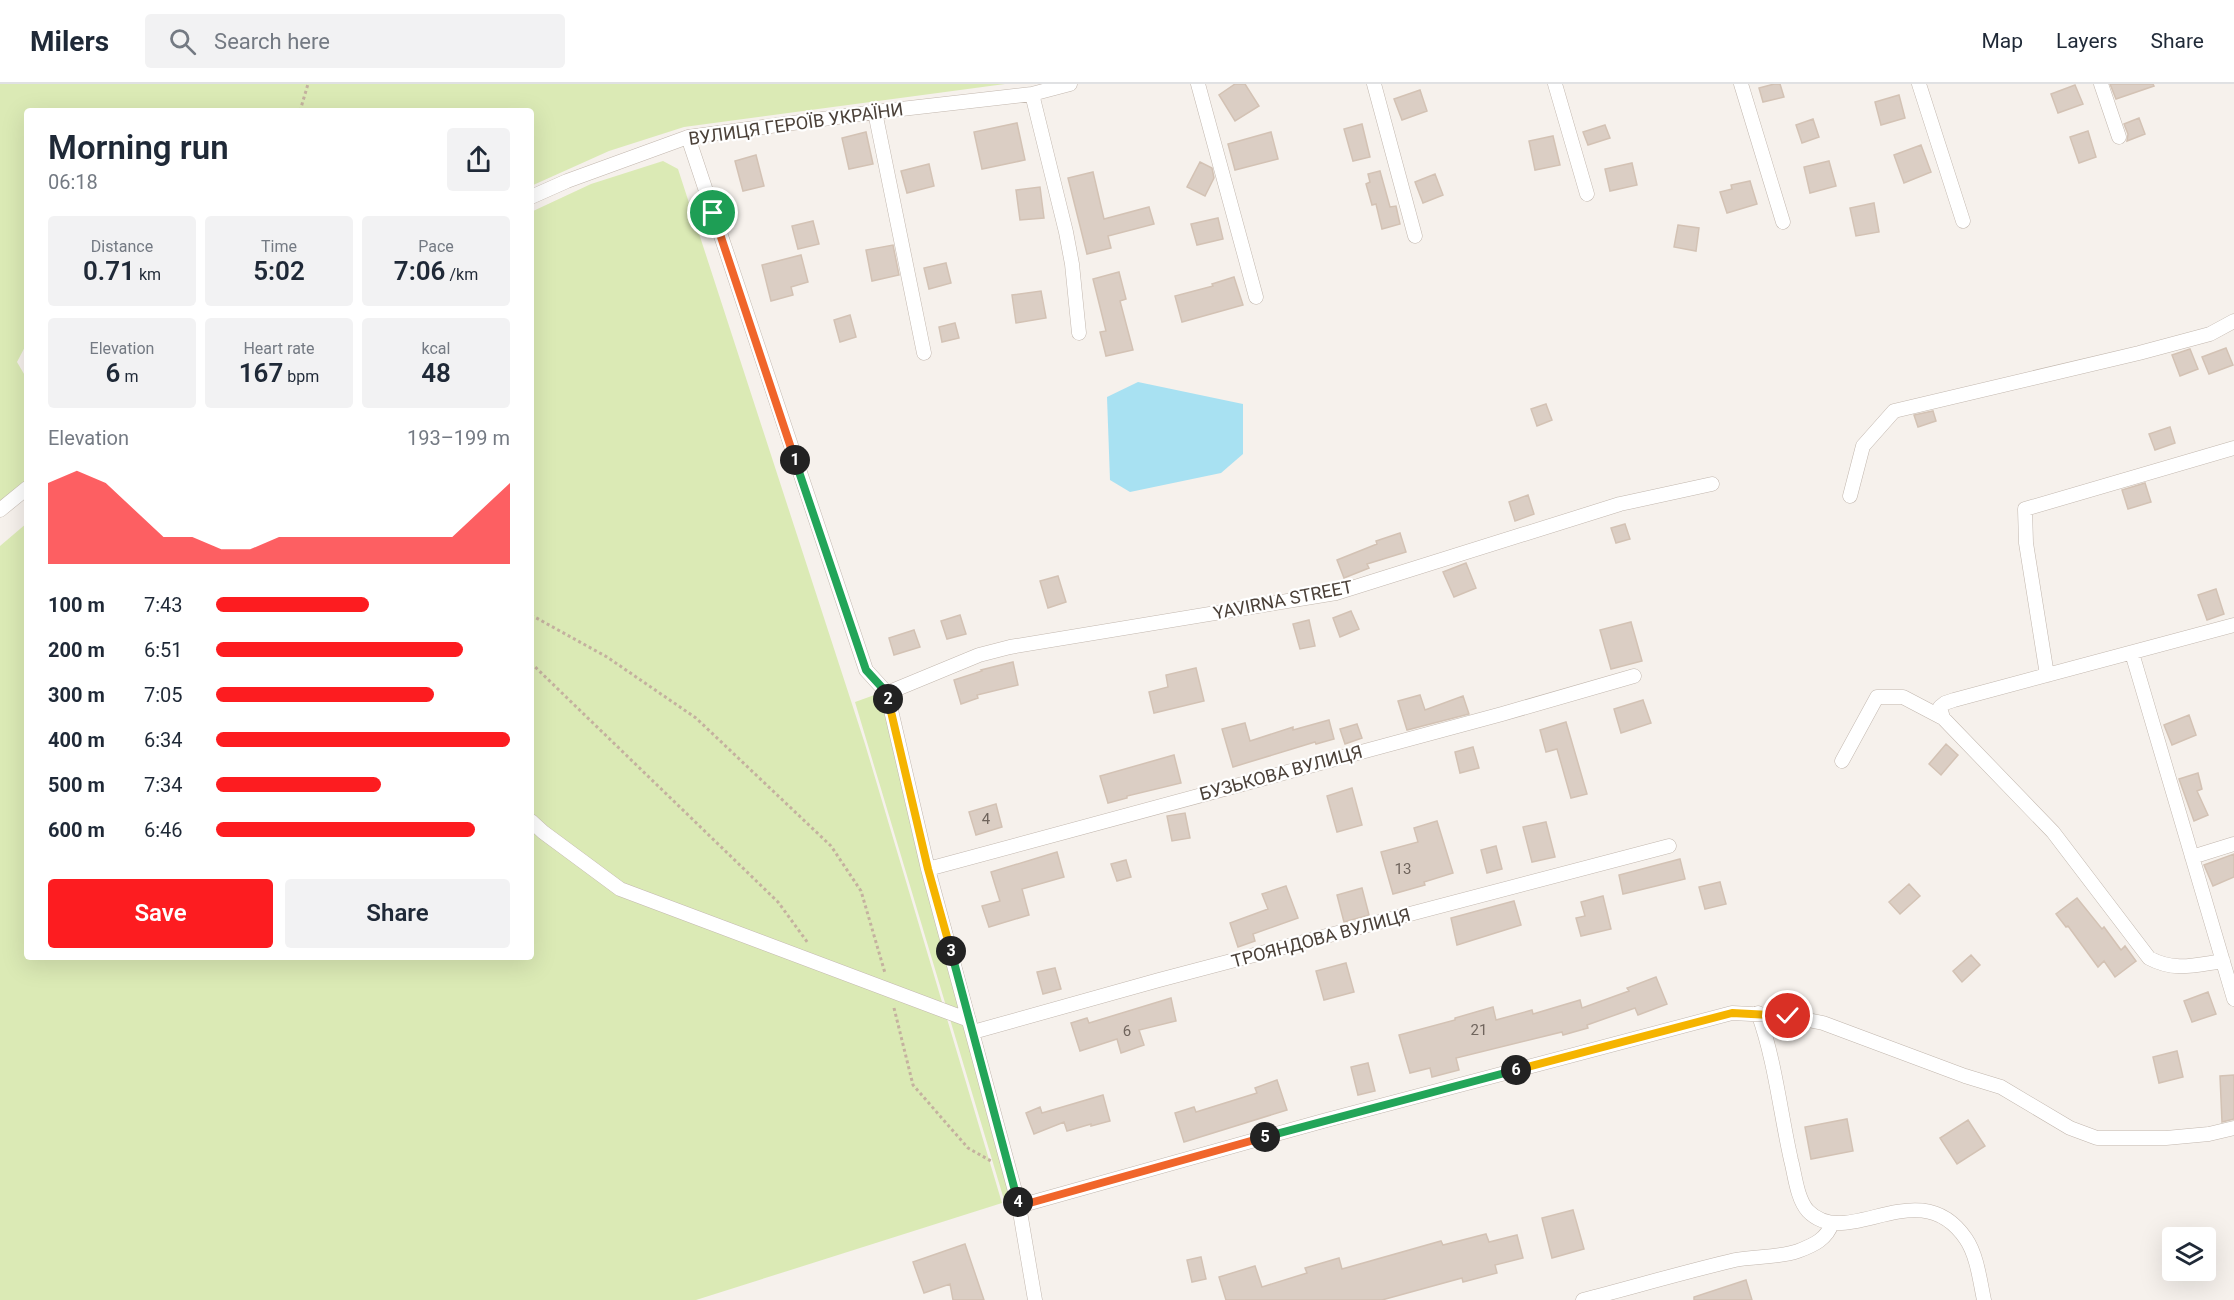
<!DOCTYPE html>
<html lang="en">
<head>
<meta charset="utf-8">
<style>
  :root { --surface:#fff; --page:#f2f2f3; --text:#1f2937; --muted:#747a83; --line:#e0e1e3; --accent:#fd1c20 }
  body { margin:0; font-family:Roboto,sans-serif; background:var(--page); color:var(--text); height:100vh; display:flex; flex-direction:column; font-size:22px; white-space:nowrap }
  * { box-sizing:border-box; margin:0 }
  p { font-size:20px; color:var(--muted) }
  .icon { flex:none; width:33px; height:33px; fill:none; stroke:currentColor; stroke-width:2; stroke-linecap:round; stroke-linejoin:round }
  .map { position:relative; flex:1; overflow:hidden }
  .drawer { position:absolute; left:24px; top:24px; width:510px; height:852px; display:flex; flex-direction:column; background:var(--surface); border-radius:6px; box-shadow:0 6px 24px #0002 }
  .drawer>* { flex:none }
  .tools { position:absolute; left:2162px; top:1143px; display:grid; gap:12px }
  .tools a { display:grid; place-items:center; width:54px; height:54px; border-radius:6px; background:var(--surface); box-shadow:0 6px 24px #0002; font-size:30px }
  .pin { position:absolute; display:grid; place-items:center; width:51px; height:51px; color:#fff; margin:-26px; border:3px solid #fff; border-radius:50%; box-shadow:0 2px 6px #0007 }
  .km { position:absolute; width:30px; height:30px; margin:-15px; border-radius:50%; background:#222; color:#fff; font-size:16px; line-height:30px; text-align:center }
  .round { display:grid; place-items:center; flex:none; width:63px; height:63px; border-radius:6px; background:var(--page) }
  .head { display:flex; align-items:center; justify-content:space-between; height:102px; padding:0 24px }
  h1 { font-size:33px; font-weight:600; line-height:45px }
  .figures { display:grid; grid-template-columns:repeat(3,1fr); gap:9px; height:102px; padding:6px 24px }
  .figures div { display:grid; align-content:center; border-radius:6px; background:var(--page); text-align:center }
  .figures b { font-size:26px; font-weight:600 }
  .figures small { font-size:16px; font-weight:400 }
  .figures p { font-size:16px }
  .chart { height:168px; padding:12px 24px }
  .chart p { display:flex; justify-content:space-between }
  .chart svg { width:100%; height:108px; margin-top:6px; fill:var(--accent); opacity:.7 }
  .action { display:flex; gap:12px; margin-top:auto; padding:12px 24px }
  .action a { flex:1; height:69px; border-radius:6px; background:var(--accent); color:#fff; font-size:24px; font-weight:600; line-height:69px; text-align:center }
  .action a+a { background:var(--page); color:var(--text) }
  ul { padding:0 24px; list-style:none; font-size:20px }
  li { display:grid; grid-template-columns:96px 72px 1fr; align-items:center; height:45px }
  li i { height:15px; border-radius:8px; background:var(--accent) }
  header { display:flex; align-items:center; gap:36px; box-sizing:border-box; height:84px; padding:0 30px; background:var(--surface); border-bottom:2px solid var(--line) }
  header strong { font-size:28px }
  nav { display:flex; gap:33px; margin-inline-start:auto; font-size:21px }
  .search { width:420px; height:54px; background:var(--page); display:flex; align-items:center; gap:15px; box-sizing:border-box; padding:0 21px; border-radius:6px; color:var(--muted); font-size:22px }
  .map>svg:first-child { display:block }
  .green { fill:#dbeab5 }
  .water { fill:#a8e1f2 }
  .building { fill:#dbcec4; stroke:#d3c2b4; stroke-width:1.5 }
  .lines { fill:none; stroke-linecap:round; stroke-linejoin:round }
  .street-casing { stroke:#c2b7ae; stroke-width:15 }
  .path { stroke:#c4b19f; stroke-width:3; stroke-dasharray:3 3; stroke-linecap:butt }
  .street { stroke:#fff; stroke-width:14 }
  .split-1-casing { stroke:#fff; stroke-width:12 }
  .split-2-casing { stroke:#fff; stroke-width:12 }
  .split-3-casing { stroke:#fff; stroke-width:12 }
  .split-4-casing { stroke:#fff; stroke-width:12 }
  .split-5-casing { stroke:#fff; stroke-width:12 }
  .split-6-casing { stroke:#fff; stroke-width:12 }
  .split-7-casing { stroke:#fff; stroke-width:12 }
  .split-1 { stroke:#f0652b; stroke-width:8 }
  .split-2 { stroke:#22a559; stroke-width:8 }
  .split-3 { stroke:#f5b400; stroke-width:8 }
  .split-4 { stroke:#22a559; stroke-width:8 }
  .split-5 { stroke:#f0652b; stroke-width:8 }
  .split-6 { stroke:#22a559; stroke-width:8 }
  .split-7 { stroke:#f5b400; stroke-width:8 }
  .labels { text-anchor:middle; stroke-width:4.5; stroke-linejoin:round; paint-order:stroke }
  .number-label { font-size:15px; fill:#6f645c }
  .street-label { font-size:18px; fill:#4b4139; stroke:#fff }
</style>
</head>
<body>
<header>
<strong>Milers</strong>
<div class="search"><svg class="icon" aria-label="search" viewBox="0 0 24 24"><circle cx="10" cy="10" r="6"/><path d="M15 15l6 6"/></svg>Search here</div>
<nav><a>Map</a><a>Layers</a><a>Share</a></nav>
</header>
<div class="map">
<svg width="2234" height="1216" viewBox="0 0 2234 1216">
  <rect width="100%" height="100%" fill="#f6f1ec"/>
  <path class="green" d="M0 0H1005L684 43 609 67 531 102V27H27V259L17 278 27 295V396L0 421Z
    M663 77 678 85 865 660 1002 1119 696 1216H0V462L27 439V873H531V128L591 100Z
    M880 609 1016 1115 1005 1119 855 618Z"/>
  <path class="water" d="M1138 298 1243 320V370L1221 389 1130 408 1110 396 1107 313Z"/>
  <path class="building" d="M1235 0H1245L1259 22 1235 37 1219 11Z
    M1774 0H1780L1784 13 1763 18 1759 4Z
    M2110 0H2153L2154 2 2116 15Z
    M2075 1 2083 20 2058 29 2051 10Z
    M1420 6 1427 27 1402 36 1394 15Z
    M1899 11 1905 34 1881 41 1875 18Z
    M2139 34 2145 50 2127 57 2128 50 2124 40Z
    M1813 35 1819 53 1802 59 1796 41Z
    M1017 39 1025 76 982 85 974 48Z
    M1362 40 1370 73 1353 77 1344 45Z
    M1605 41 1610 54 1588 61 1583 48Z
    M2088 47 2096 73 2079 79 2070 53Z
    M866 48 873 80 849 85 842 54Z
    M1271 48 1278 75 1235 86 1228 60Z
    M1553 52 1560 81 1535 86 1529 57Z
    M1921 61 1931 88 1904 99 1894 71Z
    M756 71 764 102 743 107 735 77Z
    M1829 77 1836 102 1810 109 1804 83Z
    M1200 78 1212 84 1214 94 1205 112 1187 103Z
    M1632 79 1637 101 1610 107 1605 85Z
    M929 80 934 102 907 109 901 87Z
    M1380 87 1390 123 1396 122 1400 140 1382 145 1376 120 1372 121 1366 100 1370 98 1368 90Z
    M1093 88 1104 135 1149 123 1154 140 1108 152 1111 164 1087 170 1068 94Z
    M1435 90 1443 111 1423 119 1415 98Z
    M1750 97 1757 120 1727 129 1720 108 1732 105 1731 101Z
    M1040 103 1044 134 1020 136 1016 106Z
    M1874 119 1879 148 1856 152 1850 124Z
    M1218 134 1223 155 1197 161 1191 140Z
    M813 137 819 160 798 165 792 142Z
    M1678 141 1699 144 1696 167 1674 163Z
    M893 161 899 191 872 197 866 166Z
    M801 171 808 198 791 203 793 211 771 217 762 181Z
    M946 179 951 199 929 205 924 184Z
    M1119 188 1126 215 1120 217 1133 266 1106 272 1100 248 1106 247 1093 195Z
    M1234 193 1243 221 1182 238 1175 212 1213 202 1212 200Z
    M1041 207 1046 234 1016 239 1012 211Z
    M850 231 856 253 840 258 834 236Z
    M955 239 959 254 942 258 939 243Z
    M2226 264 2233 281 2209 290 2202 273Z
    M2190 265 2198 285 2180 292 2172 271Z
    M1546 320 1552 336 1537 342 1531 325Z
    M1933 327 1936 337 1918 343 1914 331Z
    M2170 343 2175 359 2155 366 2149 350Z
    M2145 399 2151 418 2128 425 2122 406Z
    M1528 411 1534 430 1515 437 1509 418Z
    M1625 440 1630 455 1616 459 1611 444Z
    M1400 449 1406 468 1367 480 1369 484 1344 494 1337 476 1377 460 1376 457Z
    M1466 479 1476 504 1454 513 1443 488Z
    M1058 492 1066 518 1048 524 1040 497Z
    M2216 505 2224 530 2207 536 2198 511Z
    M1351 527 1359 545 1340 553 1333 534Z
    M960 531 966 550 947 555 941 537Z
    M1309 536 1315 562 1300 565 1293 540Z
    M1631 538 1642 577 1611 585 1600 546Z
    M914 546 920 563 894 571 889 554Z
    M1013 578 1018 601 977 611 978 614 961 620 954 596 982 587 981 586Z
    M1196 584 1204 617 1154 629 1149 608 1168 603 1166 591Z
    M1420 611 1425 626 1463 612 1469 630 1407 646 1398 617Z
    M1643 616 1651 639 1621 649 1614 625Z
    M2189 631 2196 651 2172 661 2164 641Z
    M1329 636 1334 655 1316 660 1315 658 1233 683 1222 645 1245 639 1250 657 1293 643V646Z
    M1566 638 1587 710 1571 714 1557 665 1546 668 1540 646Z
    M1357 640 1362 654 1345 660 1340 645Z
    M1946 660 1958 671 1941 691 1929 680Z
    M1473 663 1479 684 1460 689 1455 668Z
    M1174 671 1181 699 1127 712V714L1108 719 1100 692Z
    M2198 689 2202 705 2197 707 2208 731 2194 737 2179 695Z
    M1352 704 1362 741 1337 748 1327 712Z
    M996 720 1002 743 976 751 969 728Z
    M1185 729 1190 754 1172 757 1167 732Z
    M1437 737 1453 789 1424 798 1425 801 1393 810 1381 768 1418 758 1414 744Z
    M1546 738 1555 773 1532 778 1523 743Z
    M1496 762 1502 785 1487 789 1481 766Z
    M1057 768 1064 793 1022 805 1029 831 989 843 982 822 1000 817 991 788Z
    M2234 770V793L2213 802 2204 781Z
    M1680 775 1685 795 1623 810 1619 791Z
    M1126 776 1131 793 1117 797 1111 780Z
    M1720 798 1726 820 1705 825 1699 803Z
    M1909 800 1920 812 1900 830 1889 818Z
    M1286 802 1298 834 1253 850 1255 857 1238 863 1230 839 1268 825 1262 810Z
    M1362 804 1369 831 1344 838 1337 811Z
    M1603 812 1611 845 1581 852 1576 834 1585 832 1581 818Z
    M2077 814 2102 845 2104 843 2121 866 2125 862 2136 877 2115 893 2104 877 2098 883 2068 842 2066 843 2056 830Z
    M1514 817 1521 841 1457 861 1451 834Z
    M1971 871 1980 881 1962 898 1953 887Z
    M1346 879 1354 908 1324 916 1316 887Z
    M1055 884 1061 905 1043 910 1037 888Z
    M1656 893 1667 920 1638 931 1635 924 1587 941 1588 944 1563 951 1562 948 1456 974 1459 986 1432 993 1430 984 1410 989 1399 951 1455 936V934L1493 923 1496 936 1532 926 1533 930 1580 916 1582 924 1629 907 1627 904Z
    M2208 908 2216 930 2192 938 2184 917Z
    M1171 914 1176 937 1139 946 1144 961 1121 969 1117 955 1080 967 1071 939 1087 934 1089 939Z
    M2177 967 2183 993 2159 999 2153 973Z
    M1368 979 1375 1007 1358 1011 1351 983Z
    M2234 991V1035L2222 1038 2220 992Z
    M1277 996 1287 1026 1184 1058 1175 1029 1194 1023 1196 1028 1257 1009 1255 1004Z
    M1103 1011 1110 1037 1091 1042V1040L1067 1047 1064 1038 1034 1050 1026 1029 1040 1023 1042 1029Z
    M1847 1035 1853 1067 1811 1075 1805 1043Z
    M1968 1036 1985 1062 1957 1080 1940 1054Z
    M1573 1126 1584 1165 1552 1174 1542 1134Z
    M1486 1150 1489 1158 1517 1151 1523 1174 1495 1181 1497 1189 1463 1198 1462 1194 1382 1216H1226L1219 1193 1255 1182 1262 1203 1307 1189 1305 1184 1339 1174 1342 1185 1441 1157 1443 1161Z
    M965 1160 984 1216H953L950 1200 924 1209 913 1178Z
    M1201 1173 1206 1195 1192 1198 1187 1176Z
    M1746 1196 1752 1216H1694V1213Z"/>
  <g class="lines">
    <defs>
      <path id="street" d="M1198 0 1256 213
        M1374 0 1415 152
        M1555 0 1587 110
        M1741 0 1783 138
        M1919 0 1963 137
        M2101 0 2119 53
        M1032 10 1066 148 1072 180 1079 249
        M875 28 924 269
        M688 53 866 586 887 609 928 785 1019 1122 1035 1216
        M531 113 567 97 688 53 875 28 1032 10 1070 0
        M1850 412 1863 362 1894 327 2139 269 2210 250 2234 237
        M0 426 27 404
        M2132 569 2234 915
        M2047 591 2026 459 2025 425 2234 364
        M887 609 979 571 1010 563 1336 509 1620 420 1712 400
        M1842 677 1877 613H1903L1943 634
        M531 737 543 748 620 805 969 936
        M2192 773 2234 760
        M928 785 1502 630 1634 592
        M2223 877C2195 881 2175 888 2149 874L2053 748 1943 634 1940 623 1945 619 1954 616 2234 541
        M1758 929C1775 976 1780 1027 1791 1076 1795 1091 1797 1115 1808 1127 1848 1168 1919 1086 1966 1155 1977 1171 1980 1197 1984 1216
        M973 948 1159 896 1669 762
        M1019 1122 1323 1037 1732 929 1788 932 1823 939 1965 992 2001 1003 2070 1044 2097 1054H2166L2209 1050 2234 1044
        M1583 1216C1633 1203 1684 1188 1735 1176 1755 1172 1778 1174 1798 1167 1814 1161 1827 1155 1832 1139"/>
    </defs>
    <use href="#street" class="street-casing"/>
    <path class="path" d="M300 27 308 0
      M531 531 607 573 696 634 831 762 861 807 885 889
      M531 579 778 818 808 859
      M894 924 913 1001 968 1064 991 1077"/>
    <use href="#street" class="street"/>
  </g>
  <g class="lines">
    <defs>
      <path id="split-1" d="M713 129 795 376"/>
      <path id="split-2" d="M795 376 866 586 887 609 888 615"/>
      <path id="split-3" d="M888 615 928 785 951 867"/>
      <path id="split-4" d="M951 867 1018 1118"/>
      <path id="split-5" d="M1018 1118 1019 1122 1265 1053"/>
      <path id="split-6" d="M1265 1053 1516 986"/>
      <path id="split-7" d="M1516 986 1732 929 1788 932"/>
    </defs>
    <use href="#split-1" class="split-1-casing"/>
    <use href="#split-2" class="split-2-casing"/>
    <use href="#split-3" class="split-3-casing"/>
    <use href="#split-4" class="split-4-casing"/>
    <use href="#split-5" class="split-5-casing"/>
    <use href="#split-6" class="split-6-casing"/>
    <use href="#split-7" class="split-7-casing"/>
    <use href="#split-1" class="split-1"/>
    <use href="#split-2" class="split-2"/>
    <use href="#split-3" class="split-3"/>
    <use href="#split-4" class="split-4"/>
    <use href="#split-5" class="split-5"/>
    <use href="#split-6" class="split-6"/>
    <use href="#split-7" class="split-7"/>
  </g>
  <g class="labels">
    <g class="number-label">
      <text x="986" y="740">4</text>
      <text x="1403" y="790">13</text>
      <text x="1479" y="951">21</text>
      <text x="1127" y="952">6</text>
    </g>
    <g class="street-label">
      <text transform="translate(796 40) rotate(-8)" y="6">ВУЛИЦЯ ГЕРОЇВ УКРАЇНИ</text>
      <text transform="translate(1283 516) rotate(-11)" y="6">YAVIRNA STREET</text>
      <text transform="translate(1281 689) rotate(-15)" y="6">БУЗЬКОВА ВУЛИЦЯ</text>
      <text transform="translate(1321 854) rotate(-15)" y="6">ТРОЯНДОВА ВУЛИЦЯ</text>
    </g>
  </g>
</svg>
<div class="tools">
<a><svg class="icon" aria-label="layers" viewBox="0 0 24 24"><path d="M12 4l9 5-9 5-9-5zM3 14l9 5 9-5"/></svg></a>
</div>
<div class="pin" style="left:713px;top:129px;background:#1e9e55"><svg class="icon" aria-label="arrive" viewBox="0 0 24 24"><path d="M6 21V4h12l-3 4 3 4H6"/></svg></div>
<div class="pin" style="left:1788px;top:932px;background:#d93025"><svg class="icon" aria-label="check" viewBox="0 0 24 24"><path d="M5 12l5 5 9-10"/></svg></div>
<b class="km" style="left:795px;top:376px">1</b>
<b class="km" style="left:888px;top:615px">2</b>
<b class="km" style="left:951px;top:867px">3</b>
<b class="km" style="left:1018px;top:1118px">4</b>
<b class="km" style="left:1265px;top:1053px">5</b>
<b class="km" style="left:1516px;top:986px">6</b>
<section class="drawer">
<div class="head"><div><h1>Morning run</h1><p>06:18</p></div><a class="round"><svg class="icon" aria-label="share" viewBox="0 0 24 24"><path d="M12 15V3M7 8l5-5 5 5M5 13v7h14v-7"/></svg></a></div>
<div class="figures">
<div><p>Distance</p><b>0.71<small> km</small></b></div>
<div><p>Time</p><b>5:02</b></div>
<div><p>Pace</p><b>7:06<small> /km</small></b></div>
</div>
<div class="figures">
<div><p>Elevation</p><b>6<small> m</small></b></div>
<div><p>Heart rate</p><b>167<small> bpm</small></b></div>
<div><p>kcal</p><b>48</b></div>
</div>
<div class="chart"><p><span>Elevation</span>193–199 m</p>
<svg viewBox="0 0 160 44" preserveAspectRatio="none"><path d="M0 44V11L10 6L20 11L30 22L40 33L50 33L60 38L70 38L80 33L90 33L100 33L110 33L120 33L130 33L140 33L150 22L160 11V44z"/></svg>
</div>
<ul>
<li><b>100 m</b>7:43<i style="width:52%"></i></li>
<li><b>200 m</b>6:51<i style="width:84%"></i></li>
<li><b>300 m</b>7:05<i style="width:74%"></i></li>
<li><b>400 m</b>6:34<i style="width:100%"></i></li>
<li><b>500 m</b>7:34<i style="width:56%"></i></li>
<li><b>600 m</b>6:46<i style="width:88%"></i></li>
</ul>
<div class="action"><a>Save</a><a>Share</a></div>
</section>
</div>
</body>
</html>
